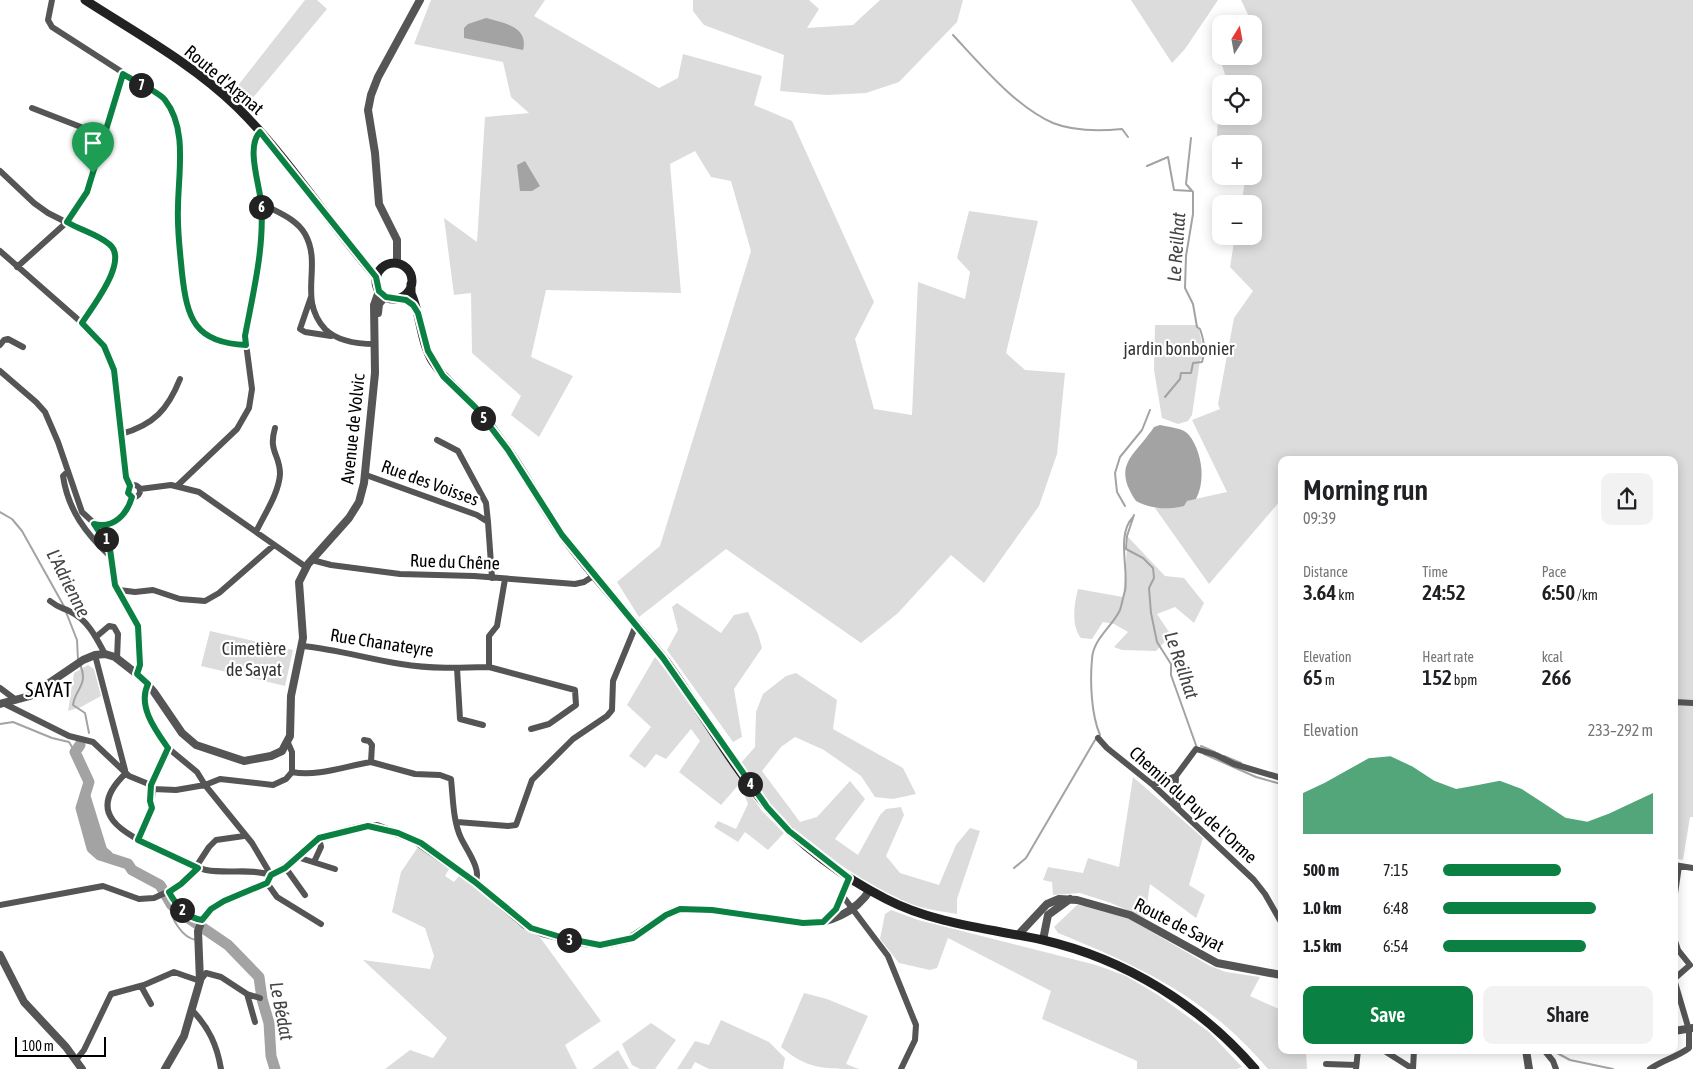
<!DOCTYPE html>
<html lang="en">
<head>
<meta charset="utf-8">
<style>
  :root { --surface:#fff; --page:#f2f2f2; --text:#202124; --muted:#757577; --accent:#0b8043 }
  body { margin:0; font-family:"Asap Condensed",sans-serif; background:var(--page); color:var(--text); height:100vh; display:flex; flex-direction:column; font-size:19px; white-space:nowrap }
  * { box-sizing:border-box; margin:0 }
  p { font-size:16px; color:var(--muted) }
  .icon { flex:none; width:28px; height:28px; fill:none; stroke:currentColor; stroke-width:2; stroke-linecap:round; stroke-linejoin:round }
  .map { position:relative; flex:1; overflow:hidden }
  .drawer { position:absolute; left:1278px; top:456px; width:400px; height:598px; display:flex; flex-direction:column; background:var(--surface); border-radius:10px; box-shadow:0 2px 12px #0003 }
  .drawer>* { flex:none }
  .needle { width:32px; rotate:11deg }
  .buttons { position:absolute; left:1212px; top:15px; display:grid; gap:10px }
  .buttons a { display:grid; place-items:center; width:50px; height:50px; border-radius:10px; background:var(--surface); box-shadow:0 2px 12px #0003; font-size:25px }
  .scale { position:absolute; left:15px; bottom:12px; width:91px; box-sizing:border-box; padding-left:5px; border:2px solid #000; border-top:0; font-size:14px; line-height:18px; white-space:nowrap; color:#000; -webkit-text-stroke:4px #fff; paint-order:stroke }
  .pin { position:absolute; display:grid; place-items:center; width:42px; height:42px; color:#fff; margin:-51px -21px; border-radius:50% 50% 50% 0; rotate:-45deg; box-shadow:0 0 5px #0007 }
  .pin .icon { rotate:45deg }
  .km { position:absolute; width:25px; height:25px; margin:-12px; border-radius:50%; background:#222; color:#fff; font-size:14px; line-height:25px; text-align:center }
  .round { display:grid; place-items:center; flex:none; width:52px; height:52px; border-radius:10px; background:var(--page) }
  .summary { display:flex; align-items:center; justify-content:space-between; height:85px; padding:0 25px }
  h1 { font-size:28px; font-weight:600; line-height:38px }
  .metrics { display:grid; grid-template-columns:repeat(3,1fr); gap:8px; height:85px; padding:5px 25px }
  .metrics div { display:grid; align-content:center }
  .metrics b { font-size:21px; font-weight:600 }
  .metrics small { font-size:14px; font-weight:400 }
  .metrics p { font-size:14px }
  .chart { height:140px; padding:10px 25px }
  .chart p { display:flex; justify-content:space-between }
  .chart svg { width:100%; height:90px; margin-top:5px; fill:var(--accent); opacity:.7 }
  .primary-button { display:flex; gap:10px; margin-top:auto; padding:10px 25px }
  .primary-button a { flex:1; height:58px; border-radius:10px; background:var(--accent); color:#fff; font-size:20px; font-weight:600; line-height:58px; text-align:center }
  .primary-button a+a { background:var(--page); color:var(--text) }
  ul { padding:0 25px; list-style:none; font-size:16px }
  li { display:grid; grid-template-columns:80px 60px 1fr; align-items:center; height:38px }
  li i { height:12px; border-radius:6px; background:var(--accent) }
  .map>svg:first-child { display:block }
  .green { fill:#dcdcdc }
  .water { fill:#a3a3a3 }
  .lines { fill:none; stroke-linecap:round; stroke-linejoin:round }
  .stream { stroke:#a3a3a3; stroke-width:2 }
  .river { stroke:#a3a3a3; stroke-width:11 }
  .minor { stroke:#555; stroke-width:6 }
  .tertiary { stroke:#555; stroke-width:8 }
  .secondary { stroke:#222; stroke-width:9 }
  .route-casing { stroke:#fff; stroke-width:10 }
  .route { stroke:#0b8043; stroke-width:6 }
  .labels { text-anchor:middle; stroke-width:4.5; stroke-linejoin:round; paint-order:stroke }
  .street-label { font-size:18px; fill:#000; stroke:#fff }
  .park-label { font-size:18px; fill:#333; stroke:#fff }
  .water-label { font-size:19px; font-style:italic; fill:#444; stroke:#fff }
  .quarter-label { font-size:20px; letter-spacing:1px; fill:#000; stroke:#fff }
</style>
</head>
<body>
<div class="map">
<svg width="1693" height="1069" viewBox="0 0 1693 1069">
  <rect width="100%" height="100%" fill="#fff"/>
  <path class="green" d="M305 0H317L327 9 251 100 236 88Z
    M431 0H545L534 16 659 88 678 78 683 54 762 76 754 105 792 121 874 302 855 339 874 409 912 415 918 282 965 299 970 272 957 258 969 211 1038 221 1006 353 1025 370 1065 373 1057 454 1039 506 984 583 951 555 898 613 861 643 726 549 639 617 617 582 660 546 751 251 731 181 711 177 695 151 670 164 681 293 546 290 531 357 573 376 539 437 511 415 521 396 472 353 471 293 454 295 444 218 477 242 485 117 529 113 511 97 503 62 414 44Z
    M693 0H809L819 9 807 28 853 25 880 0H963L957 22 899 82 866 93 827 95 780 91 784 55 704 25 693 11Z
    M1131 0H1218L1185 49 1172 63Z
    M1241 0H1693V817H1690L1683 860 1674 858 1676 793 1674 792V460H1281V500L1209 584 1155 508 1227 492 1192 420 1220 409 1218 404 1234 318 1253 291 1230 267 1235 236H1254V204H1241L1246 176H1254V144H1221V160L1215 159 1218 122 1239 121 1238 116H1254V84H1228L1215 43 1221 44V56H1254V37L1256 31Z
    M1155 325H1198L1205 357 1200 360 1192 415 1188 421 1178 424 1162 418 1154 370Z
    M1128 537 1165 576 1184 578 1204 603 1194 623 1175 607 1157 614 1171 635 1156 651 1122 650 1114 647 1128 632 1114 624 1103 622 1092 639 1081 638C1071 626 1074 603 1078 589L1123 597Z
    M677 603 721 633 734 615 748 612 758 634 762 648 734 689 742 737 733 742 667 650 678 630 672 607Z
    M210 631 293 650 285 686 201 666Z
    M655 657 679 687 741 782 721 805 679 772 700 741 691 729 666 759 656 754 645 768 629 756 651 727 627 705Z
    M88 665 94 669 101 696 81 707 68 711 74 673Z
    M796 673 837 700 833 729 903 768 916 794 893 799 875 797 861 776 824 750 795 737 781 747 762 771 800 822 817 817 850 781 865 799 835 839 858 855 880 815 886 809 901 807 904 815 886 856 900 873 939 885 956 845 970 828 980 831 957 899V914C945 912 932 910 920 907 884 896 807 846 782 819 766 802 753 783 740 764L755 747 756 712 763 694 786 676Z
    M1133 777 1203 838 1189 885 1205 895 1196 918 1150 884 1145 918 1111 903 1080 893 1053 895 1052 882 1043 880 1048 867 1083 873 1088 858 1119 867Z
    M748 791 762 811 784 833 768 850 745 832 738 842 714 827 718 821 736 829 748 804 745 796Z
    M418 847 449 869 445 876 454 882 459 876 478 888 518 925 539 936 601 1021 565 1045 577 1069H385L410 1050 433 1058 447 1038 363 960 430 969 434 956 425 928 392 912 401 872Z
    M1077 905 1094 907 1128 918 1210 966 1226 972 1260 977 1250 996 1281 1010V1050H1306L1307 1069H1268C1209 999 1142 967 1058 933L1054 927Z
    M891 910 918 920 1096 965 1126 976 1158 995 1209 1032 1242 1067 1237 1069H1137V1061L1042 1019 1051 991 948 938 937 968 930 970 899 963 880 939 885 914Z
    M804 993 827 999 868 1016 846 1064 859 1069C823 1069 807 1069 781 1047Z
    M721 1020 769 1042 785 1058 783 1069H709L695 1062 691 1069H677L695 1041 709 1045Z
    M651 1023 676 1040 655 1069H640L632 1065 622 1044Z
    M618 1050 629 1069H592Z"/>
  <path class="water" d="M486 18C503 23 529 26 523 50L464 38V28L468 24Z
    M525 161 540 186 532 191H520L517 165Z
    M1160 425C1169 427 1184 428 1189 435 1202 452 1206 480 1196 499L1187 501 1184 506C1167 510 1151 509 1136 501 1111 464 1135 456 1154 427Z"/>
  <g class="lines">
    <path class="stream" d="M953 35C981 65 1016 107 1053 123 1073 131 1101 131 1122 129L1128 137
      M1147 166 1168 157 1174 190 1192 191
      M1165 397 1180 379 1181 373H1191L1193 363 1202 362C1206 351 1204 340 1200 329L1197 327 1193 304 1185 288 1186 256 1193 214V192L1186 184 1191 138
      M1125 506 1117 492 1115 473 1120 457 1142 430 1150 410
      M0 512 12 519 22 531 65 608
      M1134 515 1127 536 1126 549 1143 558 1153 568 1154 578 1149 588 1151 613 1157 642 1171 664V675L1197 748
      M66 612 77 640 78 660
      M80 664C89 686 75 688 73 705L85 713 89 733
      M0 724 13 722 52 738 69 742 75 752
      M1100 735C1091 714 1090 681 1092 659 1093 639 1112 627 1120 610 1122 604 1123 597 1125 591 1129 569 1116 535 1133 517
      M1201 746 1215 752
      M1204 754 1256 777 1281 784
      M1224 756 1241 763
      M1014 868 1026 858 1095 740
      M171 904C169 918 183 938 196 940
      M1558 1050 1557 1053 1570 1060 1613 1069"/>
    <path class="river" d="M80 745 75 752 89 782 81 808 92 848 100 855 128 864 132 870 160 885 171 904 178 911 228 945 259 977 262 999 269 1023 271 1056 275 1069
      M85 796 102 851 108 856"/>
    <path class="minor" d="M52 0 48 20 52 27 164 99 174 117 178 134 179 241 186 304 192 320 201 331 225 344 246 345
      M32 108 104 136
      M0 171 34 203 48 213 111 245C124 272 96 301 82 323
      M261 203C276 212 296 218 305 234 323 266 297 298 325 329 337 341 359 344 375 344
      M0 251 90 330 108 353 116 382 126 477 130 486
      M17 267 67 222 80 205 93 173 123 74
      M311 297 300 329 305 332 331 336
      M0 345 4 340 8 339 23 347
      M0 371 36 402 45 412 58 442 82 512 95 524 107 543 115 585 139 626 140 665 137 674
      M121 434C154 425 168 409 180 379
      M437 440 458 451 486 503 488 522
      M68 471 63 476C68 510 86 534 111 557
      M366 475 477 515 488 522 492 578
      M178 485 237 429 249 408 252 389 245 336 262 233 261 203 253 148 255 137 260 131
      M128 491a6 6 0 1 1 12 0a6 6 0 1 1-12 0Z
      M140 489 171 485 199 492 306 567
      M95 524C114 529 127 514 132 497
      M256 532C264 515 279 493 280 474 280 454 268 452 275 428
      M312 560 331 565 400 574 474 576 575 584 584 582 595 575
      M505 579 497 626 489 636V667L575 690 576 705 549 724 531 729
      M119 590 135 592 153 590 180 599 205 601 219 593 274 545
      M50 601C60 609 62 607 71 612 88 620 97 639 105 654
      M96 637 109 626 114 627 118 634 117 659
      M302 646C336 649 368 659 401 664 431 669 460 668 489 667
      M95 655 125 770
      M457 668 460 719 483 725
      M148 684 145 693 146 705 149 718 157 733 168 748 197 772 205 785 252 843 271 875
      M0 688 16 700
      M1674 702 1693 703
      M3 703 69 736 93 742 129 776 151 785 153 789 176 790 205 785 220 779 273 785 286 779 292 772V752L288 743
      M1098 738 1107 748 1153 785 1254 880 1265 894 1281 922
      M364 740 369 741 372 745 371 762 415 774 440 775 451 779C453 797 453 822 461 838 466 849 483 871 475 882
      M292 772C317 777 346 766 371 762
      M126 773C83 814 123 833 160 850 175 857 190 867 206 870 228 874 251 868 271 875
      M1176 776 1175 800 1178 807
      M151 785 168 748
      M1153 785 1176 776 1196 749 1216 755 1234 764 1281 778
      M457 822 508 826 516 825 532 780 573 739 607 716 612 710 613 681 634 630 638 627
      M138 840 150 817 153 789
      M297 857 335 869
      M314 862 321 847 319 838
      M1674 865 1693 868
      M285 867 305 895
      M267 883 277 897 321 924
      M169 892C176 905 186 918 202 920
      M842 895 888 956 916 1025 915 1040 901 1069
      M1674 900 1679 866
      M0 905 103 886 139 899 154 898 174 889 190 876 209 847 216 840 244 836
      M1674 938 1678 950 1690 965 1674 979
      M141 986 151 1004
      M247 994 260 998
      M192 1010C209 1028 217 1045 221 1069
      M1383 1050 1413 1069
      M1544 1050 1553 1061 1556 1069
      M76 1060 84 1050 111 994 144 985 174 972 200 981 206 973 221 977 247 994 255 1022
      M1326 1064 1356 1065
      M1356 1069 1358 1050
      M1413 1069 1414 1050
      M1650 1069C1663 1060 1677 1057 1689 1048V1030L1674 979"/>
    <path class="tertiary" d="M397 263V240L379 204 375 153 368 110 371 95 378 77 420 0
      M378 313 379 304 385 297
      M0 704 30 696 83 660 95 655 105 654 115 657 142 678 154 692 182 733 196 745 244 761 271 756 282 751 290 736 291 696 303 638 299 582 308 564 349 518 359 502 364 483 375 373 374 305 379 291
      M826 919 836 909 849 878
      M1018 935 1047 904 1059 899 1077 900 1130 915 1217 963 1281 975
      M1043 940 1048 915 1070 899
      M0 955 24 1002 66 1047 82 1069
      M1674 1031 1693 1028
      M1526 1050 1529 1069
      M165 1069 184 1036 200 981 198 931 202 920 211 909 223 901 267 883 271 875 285 867 319 838 356 828 377 826 414 840 475 882 525 925 542 933 583 943 603 945 627 940 671 912 685 909 712 910 803 923C828 925 856 912 870 890"/>
    <path class="secondary" d="M85 0C136 33 193 64 237 107 289 158 328 222 376 277
      M376 281a18 18 0 1 1 36 0a18 18 0 1 1-36 0Z
      M411 284V293C421 315 420 341 433 362 444 379 460 391 474 406 486 418 496 434 507 448 527 476 542 507 562 535 593 578 632 617 665 660 700 708 729 762 768 808 799 845 843 877 886 899 934 924 991 929 1043 940 1125 959 1200 1005 1255 1069"/>
  </g>
  <g class="lines">
    <defs>
      <path id="route" d="M123 74C133 81 158 91 165 100 188 129 178 174 178 208 177 230 180 251 182 273 187 319 195 343 246 345L245 336C253 293 265 246 261 202 259 183 246 146 260 132L376 277 379 291 386 297 406 300 413 305 418 313 428 351 443 376 476 408 508 450 562 535 663 658 767 807 789 831 849 878 836 909 823 922 803 923 712 910 680 909 666 915 633 938 600 945 564 938 531 928 475 882 421 843 398 833 368 826 319 838 285 868 271 875 267 883 224 901 211 909 202 920C186 918 176 905 169 892L181 884 198 868 138 840 152 808 150 801 151 785 168 748C156 731 137 706 148 684L137 674 140 665 138 626 115 585 110 549 94 524C114 529 127 514 132 497L128 493 130 486 126 477 114 370 104 346 82 323C92 307 130 260 109 244 97 234 80 230 67 222L87 192Z"/>
    </defs>
    <use href="#route" class="route-casing"/>
    <use href="#route" class="route"/>
  </g>
  <g class="labels">
    <g class="street-label">
      <text transform="translate(224 80) rotate(40)" y="6">Route d'Argnat</text>
      <text transform="translate(353 429) rotate(-84)" y="6">Avenue de Volvic</text>
      <text transform="translate(430 483) rotate(20)" y="6">Rue des Voisses</text>
      <text transform="translate(455 562) rotate(2)" y="6">Rue du Chêne</text>
      <text transform="translate(382 643) rotate(9)" y="6">Rue Chanateyre</text>
      <text transform="translate(1193 805) rotate(42)" y="6">Chemin du Puy de l'Orme</text>
      <text transform="translate(1179 925) rotate(27)" y="6">Route de Sayat</text>
    </g>
    <g class="park-label">
      <text x="1179" y="355">jardin bonbonier</text>
      <text x="254" y="655">Cimetière<tspan x="254" dy="21">de Sayat</tspan></text>
    </g>
    <g class="water-label">
      <text transform="translate(1176 247) rotate(-86)" y="7">Le Reilhat</text>
      <text transform="translate(69 583) rotate(63)" y="7">L'Adrienne</text>
      <text transform="translate(1182 665) rotate(71)" y="7">Le Reilhat</text>
      <text transform="translate(282 1011) rotate(79)" y="7">Le Bédat</text>
    </g>
    <g class="quarter-label">
      <text x="49" y="697">SAYAT</text>
    </g>
  </g>
</svg>
<div class="buttons">
<a><svg class="needle" viewBox="-14 -14 28 28"><path d="M0-13l5 13h-10z" fill="#e53935"/><path d="M0 13l5-13h-10z" fill="#757577"/></svg></a>
<a><svg class="icon" aria-label="locate" viewBox="0 0 24 24"><circle cx="12" cy="12" r="6"/><path d="M12 2v4M12 18v4M2 12h4M18 12h4"/></svg></a>
<a>+</a>
<a>−</a>
</div>
<div class="scale">100 m</div>
<div class="pin" style="left:93px;top:173px;background:#1e9e55"><svg class="icon" aria-label="arrive" viewBox="0 0 24 24"><path d="M6 21V4h12l-3 4 3 4H6"/></svg></div>
<b class="km" style="left:106px;top:539px">1</b>
<b class="km" style="left:182px;top:910px">2</b>
<b class="km" style="left:569px;top:940px">3</b>
<b class="km" style="left:750px;top:784px">4</b>
<b class="km" style="left:483px;top:418px">5</b>
<b class="km" style="left:261px;top:207px">6</b>
<b class="km" style="left:141px;top:85px">7</b>
<section class="drawer">
<div class="summary"><div><h1>Morning run</h1><p>09:39</p></div><a class="round"><svg class="icon" aria-label="share" viewBox="0 0 24 24"><path d="M12 15V3M7 8l5-5 5 5M5 13v7h14v-7"/></svg></a></div>
<div class="metrics">
<div><p>Distance</p><b>3.64<small> km</small></b></div>
<div><p>Time</p><b>24:52</b></div>
<div><p>Pace</p><b>6:50<small> /km</small></b></div>
</div>
<div class="metrics">
<div><p>Elevation</p><b>65<small> m</small></b></div>
<div><p>Heart rate</p><b>152<small> bpm</small></b></div>
<div><p>kcal</p><b>266</b></div>
</div>
<div class="chart"><p><span>Elevation</span>233–292 m</p>
<svg viewBox="0 0 160 44" preserveAspectRatio="none"><path d="M0 44V24L10 19L20 13L30 7L40 6L50 11L60 18L70 22L80 20L90 18L100 22L110 29L120 36L130 38L140 34L150 29L160 24V44z"/></svg>
</div>
<ul>
<li><b>500 m</b>7:15<i style="width:56%"></i></li>
<li><b>1.0 km</b>6:48<i style="width:73%"></i></li>
<li><b>1.5 km</b>6:54<i style="width:68%"></i></li>
</ul>
<div class="primary-button"><a>Save</a><a>Share</a></div>
</section>
</div>
</body>
</html>
